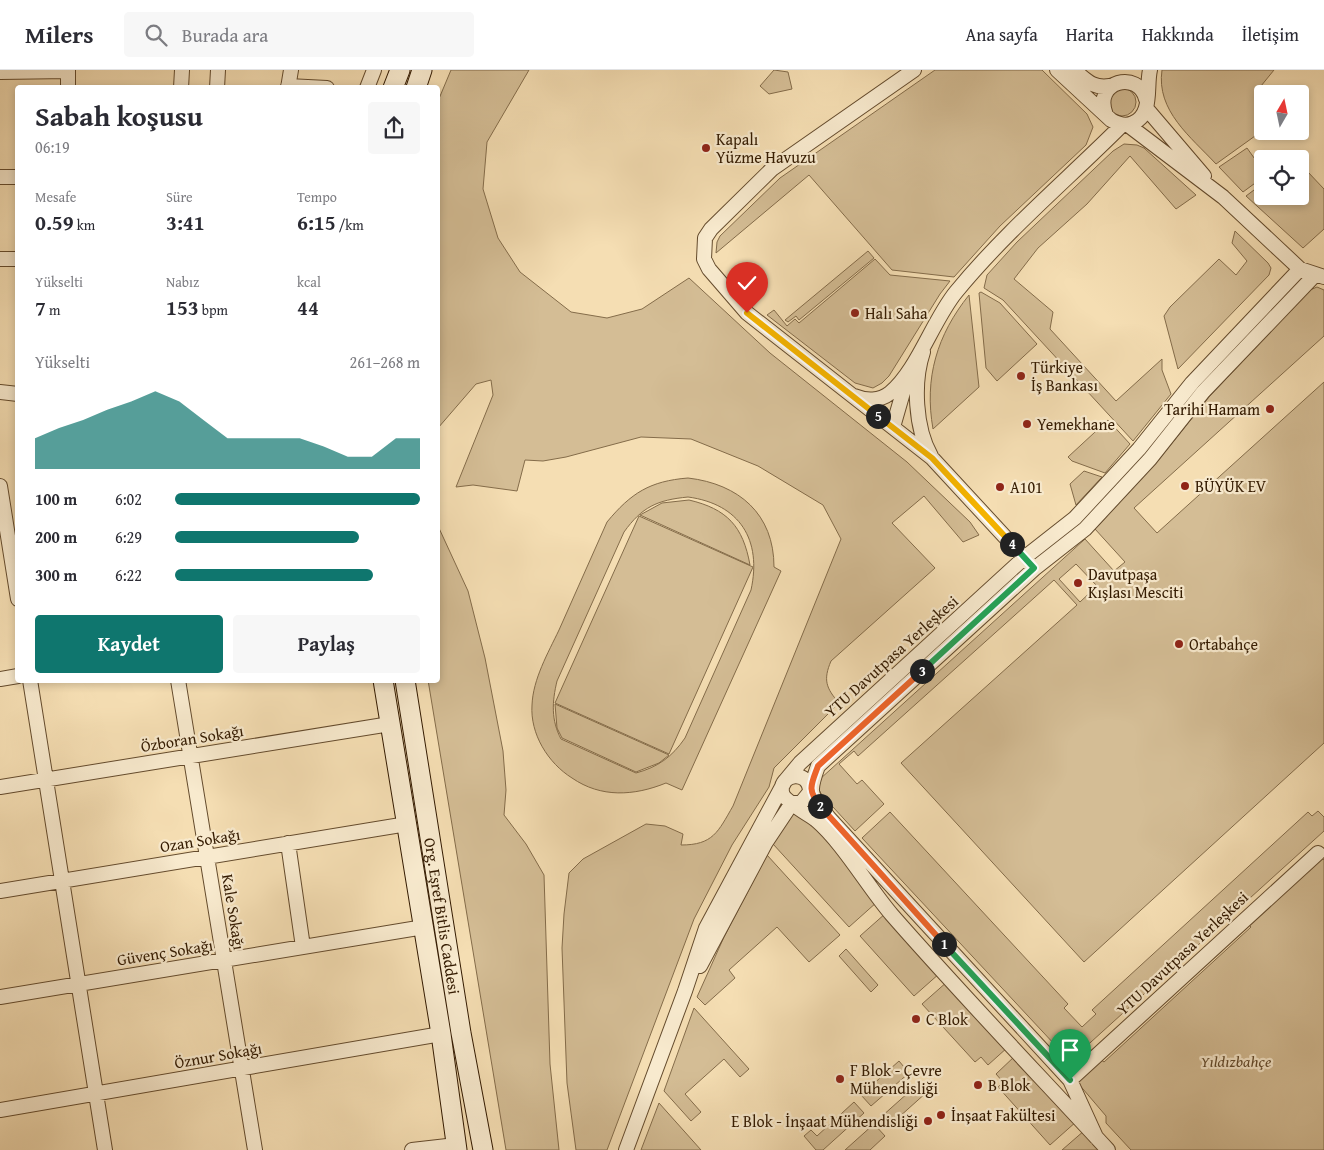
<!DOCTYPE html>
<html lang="tr">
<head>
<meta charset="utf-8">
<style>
  :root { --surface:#fff; --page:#f7f7f7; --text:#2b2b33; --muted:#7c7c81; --line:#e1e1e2; --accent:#0f766e }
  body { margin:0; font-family:"Gentium Book Plus",serif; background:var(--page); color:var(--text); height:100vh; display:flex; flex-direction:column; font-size:19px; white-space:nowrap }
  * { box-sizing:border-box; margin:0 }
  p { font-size:16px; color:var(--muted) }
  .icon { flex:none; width:28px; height:28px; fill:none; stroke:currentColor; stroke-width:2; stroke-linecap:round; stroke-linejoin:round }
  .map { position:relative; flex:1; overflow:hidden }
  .side { position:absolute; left:15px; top:15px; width:425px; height:598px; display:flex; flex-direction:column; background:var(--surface); border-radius:5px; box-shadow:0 2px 8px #0003 }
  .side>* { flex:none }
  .needle { width:32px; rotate:9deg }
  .controls { position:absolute; left:1254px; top:15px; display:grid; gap:10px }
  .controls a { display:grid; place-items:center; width:55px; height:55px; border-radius:5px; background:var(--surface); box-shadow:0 2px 8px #0003; font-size:25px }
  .pin { position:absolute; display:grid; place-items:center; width:42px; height:42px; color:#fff; margin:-51px -21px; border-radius:50% 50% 50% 0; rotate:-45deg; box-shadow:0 0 5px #0007 }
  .pin .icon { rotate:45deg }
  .km { position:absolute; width:25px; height:25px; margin:-12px; border-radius:50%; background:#222; color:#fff; font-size:14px; line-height:25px; text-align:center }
  .round { display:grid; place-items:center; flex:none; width:52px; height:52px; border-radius:5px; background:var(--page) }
  .summary { display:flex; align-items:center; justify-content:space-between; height:85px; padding:0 20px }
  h1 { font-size:28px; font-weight:600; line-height:38px }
  .metrics { display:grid; grid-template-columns:repeat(3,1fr); gap:8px; height:85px; padding:5px 20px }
  .metrics div { display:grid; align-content:center }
  .metrics b { font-size:21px; font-weight:600 }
  .metrics small { font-size:14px; font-weight:400 }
  .metrics p { font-size:14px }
  .chart { height:140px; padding:10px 20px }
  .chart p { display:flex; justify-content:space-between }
  .chart svg { width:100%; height:90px; margin-top:5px; fill:var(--accent); opacity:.7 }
  .action { display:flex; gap:10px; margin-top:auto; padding:10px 20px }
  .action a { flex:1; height:58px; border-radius:5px; background:var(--accent); color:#fff; font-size:20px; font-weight:600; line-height:58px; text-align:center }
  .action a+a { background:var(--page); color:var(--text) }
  ul { padding:0 20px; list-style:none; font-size:16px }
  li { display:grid; grid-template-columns:80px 60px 1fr; align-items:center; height:38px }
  li i { height:12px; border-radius:6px; background:var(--accent) }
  header { display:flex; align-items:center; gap:30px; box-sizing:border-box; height:70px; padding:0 25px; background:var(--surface); border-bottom:1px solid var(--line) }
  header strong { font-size:24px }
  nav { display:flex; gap:28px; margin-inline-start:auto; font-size:18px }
  .search { width:350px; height:45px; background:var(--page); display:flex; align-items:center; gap:12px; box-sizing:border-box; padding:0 18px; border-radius:5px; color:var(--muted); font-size:19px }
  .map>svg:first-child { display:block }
  .green { fill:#d4bd95; stroke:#846c4a; fill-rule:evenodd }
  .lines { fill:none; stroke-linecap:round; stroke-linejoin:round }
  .street-casing { stroke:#644b2d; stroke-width:16 }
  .secondary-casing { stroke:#331a00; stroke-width:21 }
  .street { stroke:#f8eace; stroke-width:14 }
  .secondary { stroke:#f8eace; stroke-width:19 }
  .split-1-casing { stroke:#fff; stroke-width:10 }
  .split-2-casing { stroke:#fff; stroke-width:10 }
  .split-3-casing { stroke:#fff; stroke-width:10 }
  .split-4-casing { stroke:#fff; stroke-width:10 }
  .split-5-casing { stroke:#fff; stroke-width:10 }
  .split-6-casing { stroke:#fff; stroke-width:10 }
  .split-1 { stroke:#22a559; stroke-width:6 }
  .split-2 { stroke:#f0652b; stroke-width:6 }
  .split-3 { stroke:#f0652b; stroke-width:6 }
  .split-4 { stroke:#22a559; stroke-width:6 }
  .split-5 { stroke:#f5b400; stroke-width:6 }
  .split-6 { stroke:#f5b400; stroke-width:6 }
  .poi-dot { fill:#8f2418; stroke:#f8eace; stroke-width:2 }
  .labels { text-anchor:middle; stroke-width:4.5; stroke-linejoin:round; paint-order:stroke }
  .poi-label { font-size:16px; fill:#331a00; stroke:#f8eace; text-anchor:start }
  .street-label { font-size:16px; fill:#331a00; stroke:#f8eace }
  .park-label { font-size:16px; font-style:italic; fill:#634b2d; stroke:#f8eace }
</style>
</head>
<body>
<header>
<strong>Milers</strong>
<div class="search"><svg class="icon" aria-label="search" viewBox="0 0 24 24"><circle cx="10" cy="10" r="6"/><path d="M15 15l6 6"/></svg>Burada ara</div>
<nav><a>Ana sayfa</a><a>Harita</a><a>Hakkında</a><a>İletişim</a></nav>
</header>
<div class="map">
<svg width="1324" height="1080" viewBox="0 0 1324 1080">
  <rect width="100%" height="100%" fill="#f5deb3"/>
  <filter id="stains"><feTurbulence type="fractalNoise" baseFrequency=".004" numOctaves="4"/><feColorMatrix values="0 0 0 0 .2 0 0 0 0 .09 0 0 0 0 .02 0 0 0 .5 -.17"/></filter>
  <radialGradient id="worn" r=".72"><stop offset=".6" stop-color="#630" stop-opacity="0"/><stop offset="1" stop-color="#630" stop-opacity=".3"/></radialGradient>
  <path class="green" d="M451 0H529L487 72 483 119 498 168 520 202 571 242 607 248 642 239 689 208 770 283 907 392 970 452 979 465 963 472 924 426 892 453 935 498 831 591C823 610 826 618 839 633L774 698 769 717 732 775 694 849 607 1080H576L567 1013 562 878 564 844 569 803 583 789 646 754 665 756 683 764 681 775C713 775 718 762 733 736L841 469 823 435 758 396 691 369 641 367 566 387 543 391 525 390 517 421 473 415 456 417 493 325 491 310 476 314 438 358V31Z
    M774 0 788 2 792 19 769 24 760 16Z
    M935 0H1042L1087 44 1093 57 1086 75 1000 156 954 207 892 200 809 105 716 183 717 172 720 166 780 108Z
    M1162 0H1274L1261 16H1257L1262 24V61H1266L1257 68 1255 66 1216 94C1191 67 1156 41 1162 0Z
    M1108 32a14 14 0 1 1 28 0a14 14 0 1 1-28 0Z
    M1124 74 1137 75 1144 78 1196 125 1176 139 1130 86 1087 134 1038 178 1014 209 1053 242 1050 259 1116 331 1162 289V300L1171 324 1133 371 1003 230 984 218 987 205 1017 172 1113 81Z
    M1247 78 1262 99V108L1243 122 1219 97Z
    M1300 100 1307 101 1324 119V159L1303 178 1246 126 1262 114V126H1300Z
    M1235 161 1268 193 1271 198 1269 205 1178 299 1164 246 1170 237 1219 189 1236 205 1247 191 1232 173Z
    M868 181 874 188 799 250 796 246 788 252 785 250Z
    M875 189 890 205 950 211 940 224 889 306 882 313 873 318 855 313 767 245 774 240 787 256 795 249 799 253Z
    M1317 217 1324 220V266L1134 438 1157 463 1324 312V673L1084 892 901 693 1077 535 1054 510 858 686 854 681 839 694 857 714 862 710 884 734 855 761 822 725 819 720 820 709 1085 469 1114 501 1125 492 1095 459 1156 393 1209 327 1310 220ZM1076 494 1097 516 1080 532 1059 509Z
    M981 222 1000 233 1037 274 997 311 986 298 979 223Z
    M969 225 979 317 933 359C924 308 937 265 969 225Z
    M1108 350 1130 374 1105 403 1072 391 1068 387Z
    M1084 401 1102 407 1076 435 1070 414Z
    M688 408C739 414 774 444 774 497L781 501 682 720 666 713C634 726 601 728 572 708 548 693 530 664 532 635 533 609 548 583 559 560 575 524 591 488 607 452 631 423 650 411 688 408ZM688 427C740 434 762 470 751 520L685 668C672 687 658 697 636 703L561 669C551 650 552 632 557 611L624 462C642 437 657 430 688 427Z
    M689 430C727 439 743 456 750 495L640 445 662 433Z
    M639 446 753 497 669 684 555 633Z
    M438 456 468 521 485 588 503 681 506 720 504 745 526 774 544 805 550 994 559 1080H506L428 610H438Z
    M555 634 669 685 659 693 636 702 562 668 557 658Z
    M795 740 819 758 877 832 849 857 773 774Z
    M1318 741 1324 747V761L1070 991 862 768 890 742 1068 934 1064 938 1082 957 1096 944 1092 940 1308 742 1312 746Z
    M767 785 840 865 809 892 777 857 729 900 735 908 705 935 697 927 724 867Z
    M1321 787 1324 790V1080H1131L1106 1053V1046L1077 1012 1100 989 1104 992 1251 857 1246 852Z
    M886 843 940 903 914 926 860 866Z
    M846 879 878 915 871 922 839 886Z
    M948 911 1008 977 988 995 981 987 975 992 922 934Z
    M694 938 749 999 740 1007 724 989 685 1024 701 1042 691 1051 664 1021Z
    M1016 985 1077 1051 1050 1075 998 1017 1003 1012 996 1004Z
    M899 991 909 1003 871 1036 861 1025Z
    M919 1013 927 1022 889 1056 881 1047Z
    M854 1032 864 1043 823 1080H816L804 1066 811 1060 817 1066Z
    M659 1033 701 1080H641Z
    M874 1054 885 1066 870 1080H845Z
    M1085 1060 1104 1080H1062Z"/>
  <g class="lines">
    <defs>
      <path id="street" d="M68 0V18
        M914 0 772 99 711 159 705 168 704 189 709 199 747 243 932 388 1030 494
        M1057 0 1111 50C1118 54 1125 57 1133 53 1153 45 1146 17 1150 0
        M1074 0C1086 10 1093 19 1110 16
        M0 2 68 1
        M288 16 327 18
        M181 18 182 0
        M217 18 218 0
        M288 18 291 0
        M367 18 374 0
        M1146 38 1204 106
        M1106 45C1092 10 1139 0 1146 29
        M1128 55 1223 127 1300 199 1324 207
        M0 107H18
        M0 189H18
        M923 282C913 312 915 358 931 386
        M0 322 18 324
        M854 326C866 331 880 331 890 323 917 301 933 250 956 222 1006 161 1067 110 1122 55
        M893 357 908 305
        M0 416 18 529
        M0 609 18 606
        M30 610 105 1080
        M178 610 255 1080
        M0 717 390 654
        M792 733H801L810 722C810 699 779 703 782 722 783 730 808 744 816 750 843 773 868 817 892 845 962 925 1036 1002 1108 1080
        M288 773 303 877
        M0 821 407 754
        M700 896 766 772 792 733
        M0 927 424 857
        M1070 1010 1318 783
        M0 1040 441 964
        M1096 1067 1070 1010 829 748C811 724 807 726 818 696L1034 499 1085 459 1150 389 1203 322 1315 205
        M412 1080 456 1075
        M626 1080 685 921 706 858 785 711 800 693 1024 488 1075 448 1139 379 1192 313 1300 199"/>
      <g id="secondary">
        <path d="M393 18 400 0"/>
        <path d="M416 18 422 0"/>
        <path d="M383 610 441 964 457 1080"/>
        <path id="s1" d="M405 610 461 963 483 1080"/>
      </g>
    </defs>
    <use href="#street" class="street-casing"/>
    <use href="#secondary" class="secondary-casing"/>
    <use href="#street" class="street"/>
    <use href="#secondary" class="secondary"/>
  </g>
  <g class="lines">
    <defs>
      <path id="split-1" d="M944 874 1070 1010"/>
      <path id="split-2" d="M820 736 944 874"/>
      <path id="split-3" d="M820 736C807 719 811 715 818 696L922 601"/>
      <path id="split-4" d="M922 601 1034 498 1012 474"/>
      <path id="split-5" d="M878 346 932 388 1012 474"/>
      <path id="split-6" d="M747 243 878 346"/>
    </defs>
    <use href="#split-1" class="split-1-casing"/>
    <use href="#split-2" class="split-2-casing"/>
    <use href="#split-3" class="split-3-casing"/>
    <use href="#split-4" class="split-4-casing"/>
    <use href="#split-5" class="split-5-casing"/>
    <use href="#split-6" class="split-6-casing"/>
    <use href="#split-1" class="split-1"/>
    <use href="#split-2" class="split-2"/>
    <use href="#split-3" class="split-3"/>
    <use href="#split-4" class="split-4"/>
    <use href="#split-5" class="split-5"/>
    <use href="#split-6" class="split-6"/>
  </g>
  <g class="poi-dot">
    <circle cx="706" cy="78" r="5"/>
    <circle cx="855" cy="243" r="5"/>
    <circle cx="1021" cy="306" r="5"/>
    <circle cx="1270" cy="339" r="5"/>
    <circle cx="1027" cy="354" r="5"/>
    <circle cx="1185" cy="416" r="5"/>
    <circle cx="1000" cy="417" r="5"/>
    <circle cx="1078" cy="513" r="5"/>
    <circle cx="1179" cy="574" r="5"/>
    <circle cx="916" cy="949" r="5"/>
    <circle cx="840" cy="1009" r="5"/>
    <circle cx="978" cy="1015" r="5"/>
    <circle cx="941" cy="1045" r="5"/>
    <circle cx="928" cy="1051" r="5"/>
  </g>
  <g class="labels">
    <g class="poi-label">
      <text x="716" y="75">Kapalı<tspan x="716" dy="18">Yüzme Havuzu</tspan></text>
      <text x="865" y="249">Halı Saha</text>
      <text x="1031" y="303">Türkiye<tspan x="1031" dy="18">İş Bankası</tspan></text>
      <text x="1260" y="345" text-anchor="end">Tarihi Hamam</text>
      <text x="1037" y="360">Yemekhane</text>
      <text x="1195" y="422">BÜYÜK EV</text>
      <text x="1010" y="423">A101</text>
      <text x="1088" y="510">Davutpaşa<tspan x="1088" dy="18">Kışlası Mesciti</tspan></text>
      <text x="1189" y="580">Ortabahçe</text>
      <text x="926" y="955">C Blok</text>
      <text x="850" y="1006">F Blok - Çevre<tspan x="850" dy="18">Mühendisliği</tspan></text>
      <text x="988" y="1021">B Blok</text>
      <text x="951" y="1051">İnşaat Fakültesi</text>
      <text x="918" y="1057" text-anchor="end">E Blok - İnşaat Mühendisliği</text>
    </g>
    <g class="street-label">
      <text transform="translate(891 586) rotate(-42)" y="6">YTU Davutpasa Yerleşkesi</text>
      <text transform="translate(192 668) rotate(-9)" y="6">Özboran Sokağı</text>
      <text transform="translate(200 770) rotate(-9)" y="6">Ozan Sokağı</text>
      <text transform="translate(234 842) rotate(81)" y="6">Kale Sokağı</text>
      <text dy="6" stroke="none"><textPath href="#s1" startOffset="239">Org. Eşref Bitlis Caddesi</textPath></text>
      <text transform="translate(165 882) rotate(-9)" y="6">Güvenç Sokağı</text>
      <text transform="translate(1182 883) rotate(-43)" y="6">YTU Davutpasa Yerleşkesi</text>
      <text transform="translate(218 985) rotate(-10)" y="6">Öznur Sokağı</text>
    </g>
    <g class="park-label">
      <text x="1236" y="997">Yıldızbahçe</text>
    </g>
  </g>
  <rect width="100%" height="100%" filter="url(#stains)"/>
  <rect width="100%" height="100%" fill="url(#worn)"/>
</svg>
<div class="controls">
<a><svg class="needle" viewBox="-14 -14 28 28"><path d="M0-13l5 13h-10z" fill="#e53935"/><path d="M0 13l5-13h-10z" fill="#7c7c81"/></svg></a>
<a><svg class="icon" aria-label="locate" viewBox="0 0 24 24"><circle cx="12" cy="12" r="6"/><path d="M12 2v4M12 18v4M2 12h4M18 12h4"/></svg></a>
</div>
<div class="pin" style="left:1070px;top:1010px;background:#1e9e55"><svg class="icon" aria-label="arrive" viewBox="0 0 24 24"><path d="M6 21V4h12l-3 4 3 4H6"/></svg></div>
<div class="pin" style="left:747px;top:243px;background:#d93025"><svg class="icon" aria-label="check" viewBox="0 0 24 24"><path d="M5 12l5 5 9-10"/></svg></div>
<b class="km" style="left:944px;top:874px">1</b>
<b class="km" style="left:820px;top:736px">2</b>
<b class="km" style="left:922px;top:601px">3</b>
<b class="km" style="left:1012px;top:474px">4</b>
<b class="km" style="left:878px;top:346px">5</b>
<section class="side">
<div class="summary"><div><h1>Sabah koşusu</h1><p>06:19</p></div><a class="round"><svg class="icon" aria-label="share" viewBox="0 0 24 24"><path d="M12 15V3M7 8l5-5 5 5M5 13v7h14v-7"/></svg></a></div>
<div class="metrics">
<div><p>Mesafe</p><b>0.59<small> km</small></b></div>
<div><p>Süre</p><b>3:41</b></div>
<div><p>Tempo</p><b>6:15<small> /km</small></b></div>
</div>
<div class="metrics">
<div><p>Yükselti</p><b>7<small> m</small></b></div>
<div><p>Nabız</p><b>153<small> bpm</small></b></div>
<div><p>kcal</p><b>44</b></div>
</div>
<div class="chart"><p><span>Yükselti</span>261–268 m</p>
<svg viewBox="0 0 160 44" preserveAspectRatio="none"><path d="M0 44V29L10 24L20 20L30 15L40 11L50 6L60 11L70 20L80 29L90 29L100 29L110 29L120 33L130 38L140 38L150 29L160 29V44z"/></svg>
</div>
<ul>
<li><b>100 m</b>6:02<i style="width:100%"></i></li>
<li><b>200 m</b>6:29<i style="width:75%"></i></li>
<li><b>300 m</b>6:22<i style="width:81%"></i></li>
</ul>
<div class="action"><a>Kaydet</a><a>Paylaş</a></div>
</section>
</div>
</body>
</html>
